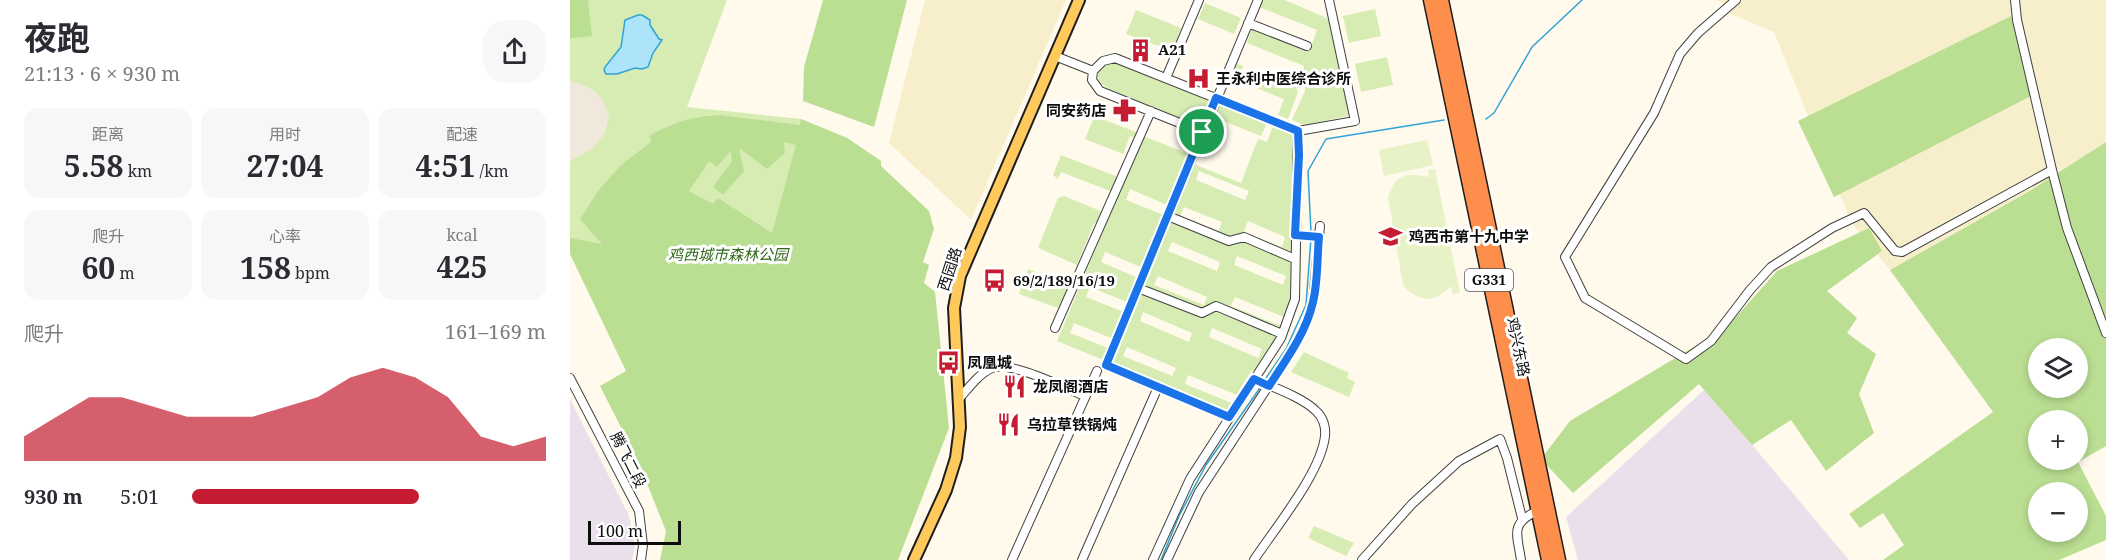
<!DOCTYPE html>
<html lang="zh">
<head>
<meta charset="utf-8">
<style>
  :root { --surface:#fff; --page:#f7f7f7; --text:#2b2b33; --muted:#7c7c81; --accent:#c61c32 }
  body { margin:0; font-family:"Noto Serif","Noto Sans SC",serif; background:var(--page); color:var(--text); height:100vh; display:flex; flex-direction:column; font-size:22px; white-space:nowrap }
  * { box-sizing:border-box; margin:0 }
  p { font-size:20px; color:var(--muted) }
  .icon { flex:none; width:33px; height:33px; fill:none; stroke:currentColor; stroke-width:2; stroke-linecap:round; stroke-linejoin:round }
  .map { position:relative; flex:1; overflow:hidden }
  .details { display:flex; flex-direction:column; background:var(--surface); width:570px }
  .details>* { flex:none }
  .fabs { position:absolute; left:1458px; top:338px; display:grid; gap:12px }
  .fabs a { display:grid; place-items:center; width:60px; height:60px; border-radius:50%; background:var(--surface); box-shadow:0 3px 9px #0003; font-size:30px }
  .scale { position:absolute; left:18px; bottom:15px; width:93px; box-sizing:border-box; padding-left:6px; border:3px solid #0d0d0d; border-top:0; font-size:16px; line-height:21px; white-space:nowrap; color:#0d0d0d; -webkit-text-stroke:4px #fff; paint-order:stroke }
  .pin { position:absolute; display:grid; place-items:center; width:51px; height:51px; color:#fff; margin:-26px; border:3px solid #fff; border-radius:50%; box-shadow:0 2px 6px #0007 }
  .round { display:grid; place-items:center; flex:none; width:63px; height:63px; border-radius:24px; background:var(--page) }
  .head { display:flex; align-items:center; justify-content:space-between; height:102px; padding:0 24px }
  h1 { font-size:33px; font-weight:700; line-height:45px }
  .metrics { display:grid; grid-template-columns:repeat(3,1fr); gap:9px; height:102px; padding:6px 24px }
  .metrics div { display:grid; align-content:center; border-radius:15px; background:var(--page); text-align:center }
  .metrics b { font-size:30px; font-weight:700 }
  .metrics small { font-size:16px; font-weight:400 }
  .metrics p { font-size:16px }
  .chart { height:168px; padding:12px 24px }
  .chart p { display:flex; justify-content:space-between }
  .chart svg { width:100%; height:108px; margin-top:6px; fill:var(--accent); opacity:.7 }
  ul { padding:0 24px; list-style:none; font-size:20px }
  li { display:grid; grid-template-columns:96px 72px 1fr; align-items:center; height:45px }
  li i { height:15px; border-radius:8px; background:var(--accent) }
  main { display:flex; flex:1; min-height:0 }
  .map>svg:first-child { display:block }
  .industrial { fill:#eae0ec }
  .farmland { fill:#f7efcb }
  .green { fill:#d6ecb3; fill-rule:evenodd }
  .forest { fill:#bade92; fill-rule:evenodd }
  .pitch { fill:#e7f2c6 }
  .plaza { fill:#efe8db }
  .water { fill:#ade4fa; stroke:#2fa2d6; stroke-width:1.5 }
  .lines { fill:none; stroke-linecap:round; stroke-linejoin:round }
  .stream { stroke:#2fa2d6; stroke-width:1.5 }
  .minor-casing { stroke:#404040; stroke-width:10 }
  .major-casing { stroke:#1e1e1e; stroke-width:14 }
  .highway-casing { stroke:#1e1e1e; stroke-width:15 }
  .minor { stroke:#fff; stroke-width:8 }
  .major { stroke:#ffc95c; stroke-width:10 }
  .highway { stroke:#fe8e4c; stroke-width:12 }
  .route-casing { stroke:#fff; stroke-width:12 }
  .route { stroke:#1a73e8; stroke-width:8 }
  .labels { text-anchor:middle; stroke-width:6; stroke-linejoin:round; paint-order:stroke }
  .shield { fill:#fff; stroke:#565656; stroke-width:1.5 }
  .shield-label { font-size:14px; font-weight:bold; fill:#0d0d0d }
  .poi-label { font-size:15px; font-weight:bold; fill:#0d0d0d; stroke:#fff; text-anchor:start }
  .park-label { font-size:15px; font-style:italic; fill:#306819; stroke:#fff }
  .street-label { font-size:15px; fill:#0d0d0d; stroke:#fff }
</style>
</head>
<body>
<main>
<section class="details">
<div class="head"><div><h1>夜跑</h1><p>21:13 · 6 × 930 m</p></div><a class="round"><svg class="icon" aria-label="share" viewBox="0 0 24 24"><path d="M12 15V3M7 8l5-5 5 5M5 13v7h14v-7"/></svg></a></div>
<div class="metrics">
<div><p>距离</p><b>5.58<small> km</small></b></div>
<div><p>用时</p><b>27:04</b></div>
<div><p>配速</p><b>4:51<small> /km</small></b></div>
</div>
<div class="metrics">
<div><p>爬升</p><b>60<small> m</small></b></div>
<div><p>心率</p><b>158<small> bpm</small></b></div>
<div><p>kcal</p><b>425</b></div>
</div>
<div class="chart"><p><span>爬升</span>161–169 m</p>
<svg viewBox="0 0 160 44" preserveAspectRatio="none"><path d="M0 44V34L10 26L20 18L30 18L40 22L50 26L60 26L70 26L80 22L90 18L100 10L110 6L120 10L130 18L140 34L150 38L160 34V44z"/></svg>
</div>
<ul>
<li><b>930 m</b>5:01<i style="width:64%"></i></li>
</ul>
</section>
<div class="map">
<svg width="1536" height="560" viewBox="0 0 1536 560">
  <rect width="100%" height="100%" fill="#fffaec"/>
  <path class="industrial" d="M1135 389 1279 560H1008L996 517Z
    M0 399 59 516 65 547 62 560H0Z"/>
  <path class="farmland" d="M355 0H496L401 220 319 143Z
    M1147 0H1536V142L1458 192 1320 270 1281 222 1204 32 1159 13 1163 9Z"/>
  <path class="green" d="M0 0H157L117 107 231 119 277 138 311 161 299 238 365 292 0 254Z
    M692 0H715L761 20 763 39 781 108 778 116 734 125 722 120 735 91V86L730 81 734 66 677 43 682 28 740 50 747 30 689 7Z
    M635 3 671 18 664 34 628 19Z
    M805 9 811 36 779 43 773 16Z
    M566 10 611 28 602 51 556 34Z
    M817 57 823 85 791 92 785 64Z
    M545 62 640 101 630 126 537 88C530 83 527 80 528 71L534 65Z
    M665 63 673 66 671 72 680 76 682 70 726 87 728 92 718 119 708 115 714 99 659 77Z
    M648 103 697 123 691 136 643 117Z
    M527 117 566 132 564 138 560 136 553 154 515 139 523 120Z
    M704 123 726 132 731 271C725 308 706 341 686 372L682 370 669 390 673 393 660 412 487 341 573 136 619 154 616 161 671 183 688 139 697 142ZM629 171 679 191 675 200 626 180ZM560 189 597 205 594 215 556 200ZM614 207 652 222 648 232 610 217ZM678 221 715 237 712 247 674 232ZM602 242 650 262 647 271 598 251ZM535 252 573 268 568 278 531 262ZM667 256 716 276 713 285 664 265ZM588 276 637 297 634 305 584 285ZM520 287 557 302 554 312 516 297ZM665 297 714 317 711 326 661 306ZM573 312 622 333 619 342 570 321ZM504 323 541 338 538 348 500 333ZM642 328 692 349 688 358 639 337ZM557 347 606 368 602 376 553 356ZM618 375 667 395 664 404 615 384Z
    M491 155 548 177 543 192 491 172 488 179 483 175Z
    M494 196 533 212 529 224 524 223 507 265 468 248 488 198Z
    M458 269 503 288 494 310 449 294Z
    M734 352 779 373 777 378 785 382 779 397 721 372Z
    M744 526 784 543 776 556 738 538Z"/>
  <path class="forest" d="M0 0H18L22 36 0 38Z
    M253 0H337L304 127 233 101 234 67Z
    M1441 16 1461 96 1264 197 1228 121Z
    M149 115 230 125 231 119 277 138 311 161V166L359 211 364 229 353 262 359 265 354 283 365 292 379 428 328 560H90L96 531 68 461 30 386 56 371 0 254V238L32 244 10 219 28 191 51 165 81 142 80 135C107 122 118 117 149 115ZM214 142 226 145 202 233 148 198 143 204 119 191 139 161 147 167 161 151 162 161 143 187 153 195 174 171 169 148 197 169 215 153Z
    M1536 142V446L1508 462 1536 516V540L1489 560H1313L1334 545 1313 513 1290 528 1279 514 1423 412 1320 270 1458 192ZM1468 348H1508V387H1468ZM1468 420H1508V459H1468ZM1468 492H1508V531H1468Z
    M1299 228 1312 251 1257 291 1287 318 1277 333 1306 354 1289 394 1304 433 1256 471 1221 420 1182 445 1129 384 1003 493 971 459 1000 421 1157 327 1207 271Z"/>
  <path class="pitch" d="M857 140 863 165 814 176 809 150Z
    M865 169 890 293 883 294 881 286C866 303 848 303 833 285L818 197C826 173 837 173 859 177L858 170Z"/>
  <path class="plaza" d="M0 81 9 83 25 91 34 102 39 116 35 133 23 148 0 161Z"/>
  <path class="water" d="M68 15H72L80 20V25L89 39 92 40 83 53 78 67 72 69 65 68 47 74H36L34 70 35 67 51 47 55 20Z"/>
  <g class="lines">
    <path class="stream" d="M916 119 924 113 962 47 1012 0
      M741 233 738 171 756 139 874 120
      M694 381 716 349 736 305 741 238
      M591 560 609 516 636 465 692 385"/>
    <defs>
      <path id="minor" d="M1166 0 1128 33 1110 54 1084 113 995 257 1015 298 1116 359 1141 341 1180 290 1201 267 1262 228 1294 213 1325 251 1332 252 1482 170 1447 20 1445 0
        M678 23 737 46
        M485 56 523 71
        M596 78 629 0
        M632 132 530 91 522 80 523 71 533 61 545 58 728 131
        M1482 170 1497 228 1536 333
        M598 216 659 241 674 237 725 259
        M725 235 749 236
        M568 288 632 313 646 306 712 334
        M485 328 581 111
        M0 378 69 511 73 545 71 560
        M388 400C398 389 408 374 422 368 439 360 497 389 515 396
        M659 417 536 365 688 0
        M442 560 527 371
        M512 560 588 387
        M583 560 620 479 711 338 725 299 728 131 785 121 759 0
        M597 560 629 492 720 353 735 327 743 302 750 226
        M684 560C705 528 751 473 755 436 756 427 753 417 746 411 732 397 702 387 684 379
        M792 560 842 504 889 461 930 439 937 458 952 518
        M951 560C947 533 940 524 967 511"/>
      <path id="major" d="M344 560 376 490 386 458 390 427 384 308 390 276 509 0"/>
      <path id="highway" d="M860 0 978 560
        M872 0 989 560"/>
    </defs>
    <use href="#minor" class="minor-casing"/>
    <use href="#major" class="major-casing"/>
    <use href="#highway" class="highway-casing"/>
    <use href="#minor" class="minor"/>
    <use href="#major" class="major"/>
    <use href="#highway" class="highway"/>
  </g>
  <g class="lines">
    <defs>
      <path id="route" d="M646 98 728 131 729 155 725 235 749 237C747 258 748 282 743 302 736 333 716 360 699 386L684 379 659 417 536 365Z"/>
    </defs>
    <use href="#route" class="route-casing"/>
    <use href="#route" class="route"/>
  </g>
  <defs>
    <symbol id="building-bare" viewBox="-9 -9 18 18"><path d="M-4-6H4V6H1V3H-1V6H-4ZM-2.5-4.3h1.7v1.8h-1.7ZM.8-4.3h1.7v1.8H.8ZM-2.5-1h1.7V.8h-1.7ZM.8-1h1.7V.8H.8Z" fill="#c61c32" stroke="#fff" stroke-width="2.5" paint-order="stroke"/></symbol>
    <symbol id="hospital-bare" viewBox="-9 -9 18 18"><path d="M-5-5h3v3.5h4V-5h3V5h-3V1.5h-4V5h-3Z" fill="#c61c32" stroke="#fff" stroke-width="2.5" paint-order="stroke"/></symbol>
    <symbol id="pharmacy-bare" viewBox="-9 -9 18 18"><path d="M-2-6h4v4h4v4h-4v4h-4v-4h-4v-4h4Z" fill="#c61c32" stroke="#fff" stroke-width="2.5" paint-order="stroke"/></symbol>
    <symbol id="school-bare" viewBox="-9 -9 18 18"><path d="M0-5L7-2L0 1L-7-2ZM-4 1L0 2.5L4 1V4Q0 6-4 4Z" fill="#c61c32" stroke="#fff" stroke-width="2.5" paint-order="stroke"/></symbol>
    <symbol id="bus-bare" viewBox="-9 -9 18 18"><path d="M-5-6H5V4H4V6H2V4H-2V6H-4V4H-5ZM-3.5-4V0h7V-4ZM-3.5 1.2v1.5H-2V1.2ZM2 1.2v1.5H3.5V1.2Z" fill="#c61c32" stroke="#fff" stroke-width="2.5" paint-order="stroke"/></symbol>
    <symbol id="restaurant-bare" viewBox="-9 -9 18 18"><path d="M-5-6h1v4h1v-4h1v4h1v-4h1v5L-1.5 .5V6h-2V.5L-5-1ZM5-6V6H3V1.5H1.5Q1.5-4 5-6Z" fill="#c61c32" stroke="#fff" stroke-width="2.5" paint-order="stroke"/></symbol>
  </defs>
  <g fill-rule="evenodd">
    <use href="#building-bare" x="554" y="34" width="33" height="33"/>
    <use href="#hospital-bare" x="612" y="62" width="33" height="33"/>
    <use href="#pharmacy-bare" x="538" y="94" width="33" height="33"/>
    <use href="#school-bare" x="804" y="220" width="33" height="33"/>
    <use href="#bus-bare" x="408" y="264" width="33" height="33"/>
    <use href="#bus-bare" x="362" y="346" width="33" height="33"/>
    <use href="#restaurant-bare" x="428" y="370" width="33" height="33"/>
    <use href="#restaurant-bare" x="422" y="408" width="33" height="33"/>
  </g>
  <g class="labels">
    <rect class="shield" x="895" y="269" width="48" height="22" rx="4.5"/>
    <g class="shield-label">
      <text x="919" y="285">G331</text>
    </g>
    <g class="poi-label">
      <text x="588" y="55">A21</text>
      <text x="646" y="84">王永利中医综合诊所</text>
      <text x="536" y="116" text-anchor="end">同安药店</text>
      <text x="839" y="242">鸡西市第十九中学</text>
      <text x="443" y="286">69/2/189/16/19</text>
      <text x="397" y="368">凤凰城</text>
      <text x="463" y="392">龙凤阁酒店</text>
      <text x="457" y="430">乌拉草铁锅炖</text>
    </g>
    <g class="park-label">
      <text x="158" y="260">鸡西城市森林公园</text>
    </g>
    <g class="street-label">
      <text transform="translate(380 269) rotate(-72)" y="5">西园路</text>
      <text transform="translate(948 347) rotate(78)" y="5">鸡兴东路</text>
      <text transform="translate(58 460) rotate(63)" y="5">腾飞二段</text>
    </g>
  </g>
</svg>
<div class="fabs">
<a><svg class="icon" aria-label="layers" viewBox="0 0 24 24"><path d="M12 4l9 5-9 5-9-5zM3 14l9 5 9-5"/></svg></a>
<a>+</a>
<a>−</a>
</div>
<div class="scale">100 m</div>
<div class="pin" style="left:632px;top:132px;background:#1e9e55"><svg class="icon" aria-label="arrive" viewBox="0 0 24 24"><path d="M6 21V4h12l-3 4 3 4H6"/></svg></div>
</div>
</main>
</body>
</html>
